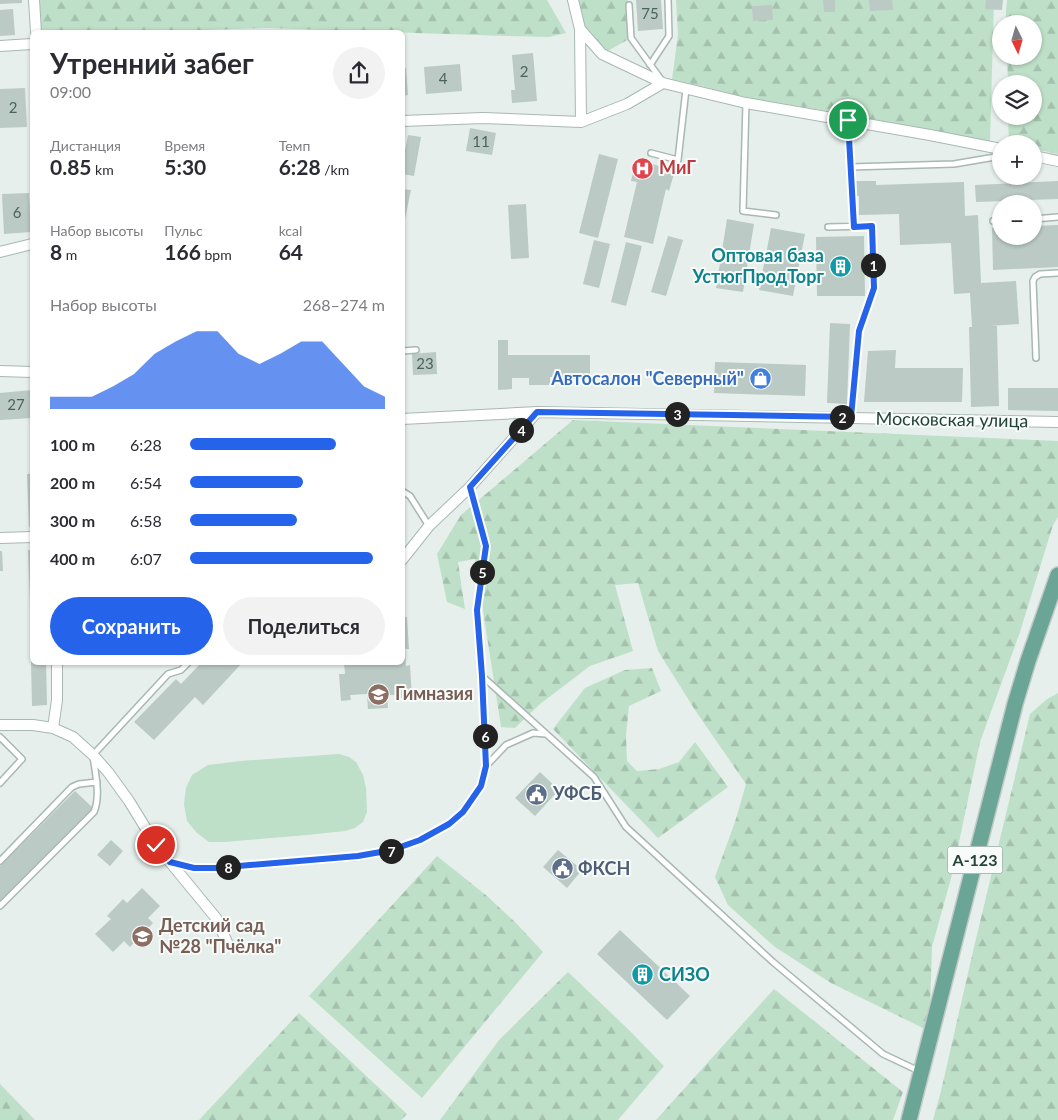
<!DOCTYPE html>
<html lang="ru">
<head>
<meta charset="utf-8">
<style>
  :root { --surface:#fff; --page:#f2f2f3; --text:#2b2b33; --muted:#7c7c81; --accent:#2563eb }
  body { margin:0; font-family:Lato,sans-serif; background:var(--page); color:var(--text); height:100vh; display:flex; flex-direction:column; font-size:19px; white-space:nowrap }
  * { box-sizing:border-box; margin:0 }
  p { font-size:16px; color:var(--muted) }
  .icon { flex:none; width:28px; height:28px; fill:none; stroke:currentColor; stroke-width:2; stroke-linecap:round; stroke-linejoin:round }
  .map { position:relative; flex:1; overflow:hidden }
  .drawer { position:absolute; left:30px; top:30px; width:375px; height:635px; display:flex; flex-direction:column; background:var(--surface); border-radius:8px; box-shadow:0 1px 4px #0004 }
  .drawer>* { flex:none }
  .needle { width:32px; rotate:175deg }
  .tools { position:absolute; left:992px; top:15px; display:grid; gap:10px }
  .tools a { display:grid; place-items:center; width:50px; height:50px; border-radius:50%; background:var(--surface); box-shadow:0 1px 4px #0004; font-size:25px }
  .pin { position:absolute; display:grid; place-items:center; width:42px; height:42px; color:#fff; margin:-21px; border:2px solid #fff; border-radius:50%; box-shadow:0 1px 5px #0007 }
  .km { position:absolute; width:25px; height:25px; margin:-12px; border-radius:50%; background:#222; color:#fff; font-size:14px; line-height:25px; text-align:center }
  .round { display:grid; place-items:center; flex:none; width:52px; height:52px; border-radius:26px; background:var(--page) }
  .summary { display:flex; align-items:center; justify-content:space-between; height:85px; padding:0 20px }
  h1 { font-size:28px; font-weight:700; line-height:38px }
  .stats { display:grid; grid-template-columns:repeat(3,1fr); gap:8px; height:85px; padding:5px 20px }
  .stats div { display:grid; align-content:center }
  .stats b { font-size:21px; font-weight:700 }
  .stats small { font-size:14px; font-weight:400 }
  .stats p { font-size:14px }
  .chart { height:140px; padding:10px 20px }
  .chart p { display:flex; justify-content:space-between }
  .chart svg { width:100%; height:90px; margin-top:5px; fill:var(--accent); opacity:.7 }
  .button { display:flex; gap:10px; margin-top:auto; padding:10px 20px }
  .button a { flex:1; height:58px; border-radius:30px; background:var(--accent); color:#fff; font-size:20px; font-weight:700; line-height:58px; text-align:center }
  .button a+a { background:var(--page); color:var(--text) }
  ul { padding:0 20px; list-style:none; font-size:16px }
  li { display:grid; grid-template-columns:80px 60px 1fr; align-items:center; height:38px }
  li i { height:12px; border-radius:6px; background:var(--accent) }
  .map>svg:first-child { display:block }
  .grass { fill:#bfe0c8 }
  .forest { fill:url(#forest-firs) }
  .building { fill:#bbcac4 }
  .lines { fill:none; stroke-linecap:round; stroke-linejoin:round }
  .service-casing { stroke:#a8b8b2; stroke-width:8 }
  .minor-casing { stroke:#a8b8b2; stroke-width:12 }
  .primary-casing { stroke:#c2cac8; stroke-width:18 }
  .service { stroke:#fff; stroke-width:5 }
  .minor { stroke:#fff; stroke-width:10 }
  .primary { stroke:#6aa596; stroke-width:15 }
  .route-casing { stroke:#fff; stroke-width:10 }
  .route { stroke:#2563eb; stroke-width:6 }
  .labels { text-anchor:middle; stroke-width:4; stroke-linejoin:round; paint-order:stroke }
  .number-label { font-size:15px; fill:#4a645c }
  .shield { fill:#f7fbf9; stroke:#637a73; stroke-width:1 }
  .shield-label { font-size:16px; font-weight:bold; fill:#24423a }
  .health-label { font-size:18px; font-weight:bold; fill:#be3a42; stroke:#f7fbf9; text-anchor:start }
  .culture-label { font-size:18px; font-weight:bold; fill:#0d838f; stroke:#f7fbf9; text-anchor:end }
  .shop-label { font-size:18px; font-weight:bold; fill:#366cbe; stroke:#f7fbf9; text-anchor:end }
  .street-label { font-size:18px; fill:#24423a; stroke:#f7fbf9 }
  .education-label { font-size:18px; font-weight:bold; fill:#785e54; stroke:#f7fbf9; text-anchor:start }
  .service-label { font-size:18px; font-weight:bold; fill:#4e5e75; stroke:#f7fbf9; text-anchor:start }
</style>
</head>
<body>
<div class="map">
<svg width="1058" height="1120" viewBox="0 0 1058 1120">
  <defs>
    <pattern id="forest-firs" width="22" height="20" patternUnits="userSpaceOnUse" patternTransform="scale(1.25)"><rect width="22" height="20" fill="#bfe0c8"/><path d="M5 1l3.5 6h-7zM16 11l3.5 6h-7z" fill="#a4c1ad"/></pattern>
  </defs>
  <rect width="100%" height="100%" fill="#e6efeb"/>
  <path class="grass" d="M339 754 349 757 356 762 363 775 366 788 367 812 363 822 355 828 345 831 307 835 225 842H209L197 833 187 821 184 804 186 788 192 775 208 765 240 761Z"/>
  <path class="forest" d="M35 0H547L566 33 549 37 506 36 266 28 149 32H37Z
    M579 0H628L631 38 602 54 580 29Z
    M676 0H994L990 141 845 114 750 98 672 79 678 35Z
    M1007 0H1058V154L1034 149V144H1009L1008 116H1034V84H1008L1007 56H1034V24H1006V11Z
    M573 420 1058 441V517L1053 525 1020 632 980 742 953 871 932 947 930 1011 927 1030 831 983 775 947 728 905 715 877 735 822 746 784 695 710 658 651 638 583 615 585 633 651 590 666 540 704 515 728 501 727 475 559 458 562 465 609 447 602 437 554 461 515Z
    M652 668 661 691 629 706 626 736 627 761 637 771 659 769 679 762 695 742 728 787 658 838 553 729 585 688 625 670Z
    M1058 693V1120H933L941 1091 974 947 1030 714 1047 699Z
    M437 856 487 896 516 923 543 952 422 1098 309 996Z
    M568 972 628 1029 664 1066 618 1120H440L499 1040Z
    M774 989 903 1092 893 1120H656Z
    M299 1013 407 1114 401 1120H199Z
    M0 1084 35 1120H0Z"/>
  <path class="building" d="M0 0H22V3L0 4Z
    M636 0H661L663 29 638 31Z
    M823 0H835V12H824Z
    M869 0H892L893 10 870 11Z
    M986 0H1003L1002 10 985 9Z
    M772 5 773 20 753 21 752 6Z
    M13 9 15 35 0 36V10Z
    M533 53 537 101 512 103 511 90H515L512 55Z
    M460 64 462 91 426 94 424 67Z
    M402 68H406L408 95 402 96Z
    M25 88 27 127 0 128V89Z
    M470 128 496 133 492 155 466 151Z
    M408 135 421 137 414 176 402 174V166Z
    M599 154 618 159 598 238 579 233Z
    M636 160 675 170 669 191 666 189 653 244 624 237 637 182 631 181Z
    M854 181H876V185L964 182 965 216 978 215 981 283 1016 281 1019 324 990 326H997L999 406 971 407 969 327H972L970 293 954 294 951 243 900 245 899 214 859 215V196H854Z
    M1058 181V199L976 202 975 185Z
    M402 189 411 190 403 229H402Z
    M29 193 31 232 4 234 2 194Z
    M526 204 529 258 511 259 508 205Z
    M727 219 754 224 743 292 716 288Z
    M1058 225V267L993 270 992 228 1001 227V236H1034V226Z
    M771 228 805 234 793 296 759 290Z
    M668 236 683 240 666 296 651 292Z
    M864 236 865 296H817L816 237Z
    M594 240 610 244 599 288 583 284Z
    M626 242 642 246 626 306 611 302Z
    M830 323 850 324 847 404 827 403Z
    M498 340H508V355H590V377H550V385H529V378H512V389L498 390Z
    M896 350 895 368H963L962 402H864L868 351Z
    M436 352 437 374 413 375 412 354Z
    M715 362 806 365 805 396 714 393Z
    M1008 388H1058V411L1008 410Z
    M32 390V418L0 420V393Z
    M27 474H32V526L29 527Z
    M28 550H32V603H30Z
    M0 551H2L3 571H0Z
    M402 617H407L409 649H405L406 666 410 665 412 698H399V695H387L388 708 368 709 367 694 350 695 351 700 341 701 339 674H345L344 662H402Z
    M31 662H46L47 705 32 706Z
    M202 662H243L203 705 195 697 154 740 134 722 176 679 181 684Z
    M540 772 559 790 535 816 515 798Z
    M75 791 93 808 0 902V866Z
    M111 840 123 851 110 866 97 855Z
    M558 850 582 870 567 888 543 867Z
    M142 888 160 906 148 918 153 923 130 947 124 941 113 952 95 934 111 919 107 916 123 899 127 903Z
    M620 930 690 996 667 1020 597 954Z"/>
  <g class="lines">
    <defs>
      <path id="service" d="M629 5 631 38 660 78
        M650 65 669 36 668 0
        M746 103 743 211 776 215
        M848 121 854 227
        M651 153 678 160 686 89
        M850 167 954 164 1001 156
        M1034 219 1058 217
        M993 221H1001
        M828 227 872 226 874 288 859 331 851 417
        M402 351 416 350
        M1036 358 1033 281 1035 277 1040 274 1058 273
        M470 488 486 546 477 610 482 676 594 777 626 827 773 962 883 1054 919 1071
        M402 491 410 496 429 526
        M0 737 22 759 0 783
        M486 766 506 745 533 733 546 734
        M0 861 72 787 79 784 97 782
        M173 863 194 868H215L358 857 392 850 419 840 449 824 463 811 481 786 486 766 482 676
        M0 906 94 812C101 795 95 773 93 755L168 674 181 670 189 662"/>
      <path id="minor" d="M34 0 36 32
        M573 0 580 29 602 54 663 83 746 103 930 135 1001 149
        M580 29 581 122
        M0 46 32 44
        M402 121 483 118 581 122 627 104 663 83
        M1034 156 1058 161
        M0 252 32 244
        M0 371 32 372
        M402 419 537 412
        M0 538 32 537
        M402 560 429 526 470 487 537 412 1058 422
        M0 725H33L53 728 73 737 93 755 108 772 129 801 156 845 216 918 227 942
        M53 728 57 700V662"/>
      <path id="primary" d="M909 1120 1015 704 1028 661 1058 575"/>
    </defs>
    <use href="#service" class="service-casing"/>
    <use href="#minor" class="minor-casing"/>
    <use href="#primary" class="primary-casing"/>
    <use href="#service" class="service"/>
    <use href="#minor" class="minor"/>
    <use href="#primary" class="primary"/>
  </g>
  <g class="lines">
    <defs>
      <path id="route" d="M156 845 170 862 194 868H215L358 856 392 850 420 840 449 824 463 812 481 786 486 766 482 676 477 610 486 546 470 487 537 412 851 417 859 331 874 288 872 226 854 227 848 120"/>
    </defs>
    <use href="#route" class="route-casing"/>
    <use href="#route" class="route"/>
  </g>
  <defs>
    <symbol id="hospital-disc" viewBox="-11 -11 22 22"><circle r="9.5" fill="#e0444e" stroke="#f7fbf9"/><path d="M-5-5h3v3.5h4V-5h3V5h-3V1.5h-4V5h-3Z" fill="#fff"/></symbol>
    <symbol id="building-disc" viewBox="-11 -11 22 22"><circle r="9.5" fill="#0f9aa8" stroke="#f7fbf9"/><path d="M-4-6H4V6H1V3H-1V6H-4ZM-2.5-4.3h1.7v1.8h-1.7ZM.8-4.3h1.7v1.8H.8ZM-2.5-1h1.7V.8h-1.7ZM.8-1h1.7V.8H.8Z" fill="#fff"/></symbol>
    <symbol id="shop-disc" viewBox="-11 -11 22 22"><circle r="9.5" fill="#3f7fe0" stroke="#f7fbf9"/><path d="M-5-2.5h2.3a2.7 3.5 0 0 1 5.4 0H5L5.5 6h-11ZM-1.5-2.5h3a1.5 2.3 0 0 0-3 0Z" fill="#fff"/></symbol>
    <symbol id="school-disc" viewBox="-11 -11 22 22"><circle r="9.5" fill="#8d6e63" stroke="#f7fbf9"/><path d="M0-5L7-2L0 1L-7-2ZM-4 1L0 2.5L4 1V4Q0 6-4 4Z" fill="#fff"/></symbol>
    <symbol id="civic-disc" viewBox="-11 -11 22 22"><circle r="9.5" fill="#5c6f8a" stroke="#f7fbf9"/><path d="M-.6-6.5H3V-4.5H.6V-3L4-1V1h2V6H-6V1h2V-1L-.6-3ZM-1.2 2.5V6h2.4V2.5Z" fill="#fff"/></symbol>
  </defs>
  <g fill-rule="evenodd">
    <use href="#hospital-disc" x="630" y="156" width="25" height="25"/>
    <use href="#building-disc" x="828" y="254" width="25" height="25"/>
    <use href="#shop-disc" x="748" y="366" width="25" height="25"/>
    <use href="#school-disc" x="366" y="682" width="25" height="25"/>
    <use href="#civic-disc" x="524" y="782" width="25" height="25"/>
    <use href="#civic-disc" x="550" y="856" width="25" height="25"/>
    <use href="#school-disc" x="130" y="924" width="25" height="25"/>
    <use href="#building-disc" x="630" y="962" width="25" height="25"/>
  </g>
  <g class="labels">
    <g class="number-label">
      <text x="650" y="19">75</text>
      <text x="524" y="77">2</text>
      <text x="443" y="84">4</text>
      <text x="13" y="113">2</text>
      <text x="481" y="147">11</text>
      <text x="17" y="218">6</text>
      <text x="425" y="369">23</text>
      <text x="16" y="410">27</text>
    </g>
    <rect class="shield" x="947.5" y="846.5" width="55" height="27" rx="4"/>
    <g class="shield-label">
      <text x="975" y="866">А-123</text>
    </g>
    <g class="health-label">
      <text x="659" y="174">МиГ</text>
    </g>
    <g class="culture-label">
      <text x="824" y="262">Оптовая база<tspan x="824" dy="21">УстюгПродТорг</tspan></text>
      <text x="659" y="981" text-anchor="start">СИЗО</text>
    </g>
    <g class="shop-label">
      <text x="744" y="385">Автосалон "Северный"</text>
    </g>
    <g class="street-label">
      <text transform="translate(952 420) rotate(1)" y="6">Московская улица</text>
    </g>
    <g class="education-label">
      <text x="395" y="700">Гимназия</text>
      <text x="159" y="932">Детский сад<tspan x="159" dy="21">№28 "Пчёлка"</tspan></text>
    </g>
    <g class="service-label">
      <text x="553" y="800">УФСБ</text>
      <text x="578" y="875">ФКСН</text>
    </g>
  </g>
</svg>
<div class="tools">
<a><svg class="needle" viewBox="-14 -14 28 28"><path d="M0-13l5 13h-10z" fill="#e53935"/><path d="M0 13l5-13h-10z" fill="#7c7c81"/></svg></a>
<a><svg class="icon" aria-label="layers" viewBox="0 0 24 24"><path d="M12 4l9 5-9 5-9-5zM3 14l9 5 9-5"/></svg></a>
<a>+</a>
<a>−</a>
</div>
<div class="pin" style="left:848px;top:120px;background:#1e9e55"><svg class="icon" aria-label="arrive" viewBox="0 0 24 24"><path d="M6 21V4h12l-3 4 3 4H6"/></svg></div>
<div class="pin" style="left:156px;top:845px;background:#d93025"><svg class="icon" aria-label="check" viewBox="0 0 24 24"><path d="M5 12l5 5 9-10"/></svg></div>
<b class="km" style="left:873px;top:265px">1</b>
<b class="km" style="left:842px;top:417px">2</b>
<b class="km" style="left:677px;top:414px">3</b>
<b class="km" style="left:521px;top:430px">4</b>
<b class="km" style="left:482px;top:572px">5</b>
<b class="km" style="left:485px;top:736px">6</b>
<b class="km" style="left:391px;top:851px">7</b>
<b class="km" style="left:228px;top:867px">8</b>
<section class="drawer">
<div class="summary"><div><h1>Утренний забег</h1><p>09:00</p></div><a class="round"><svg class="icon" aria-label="share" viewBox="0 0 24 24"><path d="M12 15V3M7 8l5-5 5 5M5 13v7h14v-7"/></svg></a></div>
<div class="stats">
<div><p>Дистанция</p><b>0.85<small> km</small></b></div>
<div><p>Время</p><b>5:30</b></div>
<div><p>Темп</p><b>6:28<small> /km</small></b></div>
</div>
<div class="stats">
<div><p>Набор высоты</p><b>8<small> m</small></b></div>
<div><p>Пульс</p><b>166<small> bpm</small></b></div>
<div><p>kcal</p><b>64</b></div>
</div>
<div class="chart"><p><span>Набор высоты</span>268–274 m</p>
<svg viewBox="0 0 160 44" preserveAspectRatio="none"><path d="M0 44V38L10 38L20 38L30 33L40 27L50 17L60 11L70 6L80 6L90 17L100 22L110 17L120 11L130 11L140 22L150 33L160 38V44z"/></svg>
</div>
<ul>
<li><b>100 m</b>6:28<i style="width:75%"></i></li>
<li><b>200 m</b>6:54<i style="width:58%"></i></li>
<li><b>300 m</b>6:58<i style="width:55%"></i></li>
<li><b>400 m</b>6:07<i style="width:94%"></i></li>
</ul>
<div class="button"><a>Сохранить</a><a>Поделиться</a></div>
</section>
</div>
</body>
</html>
